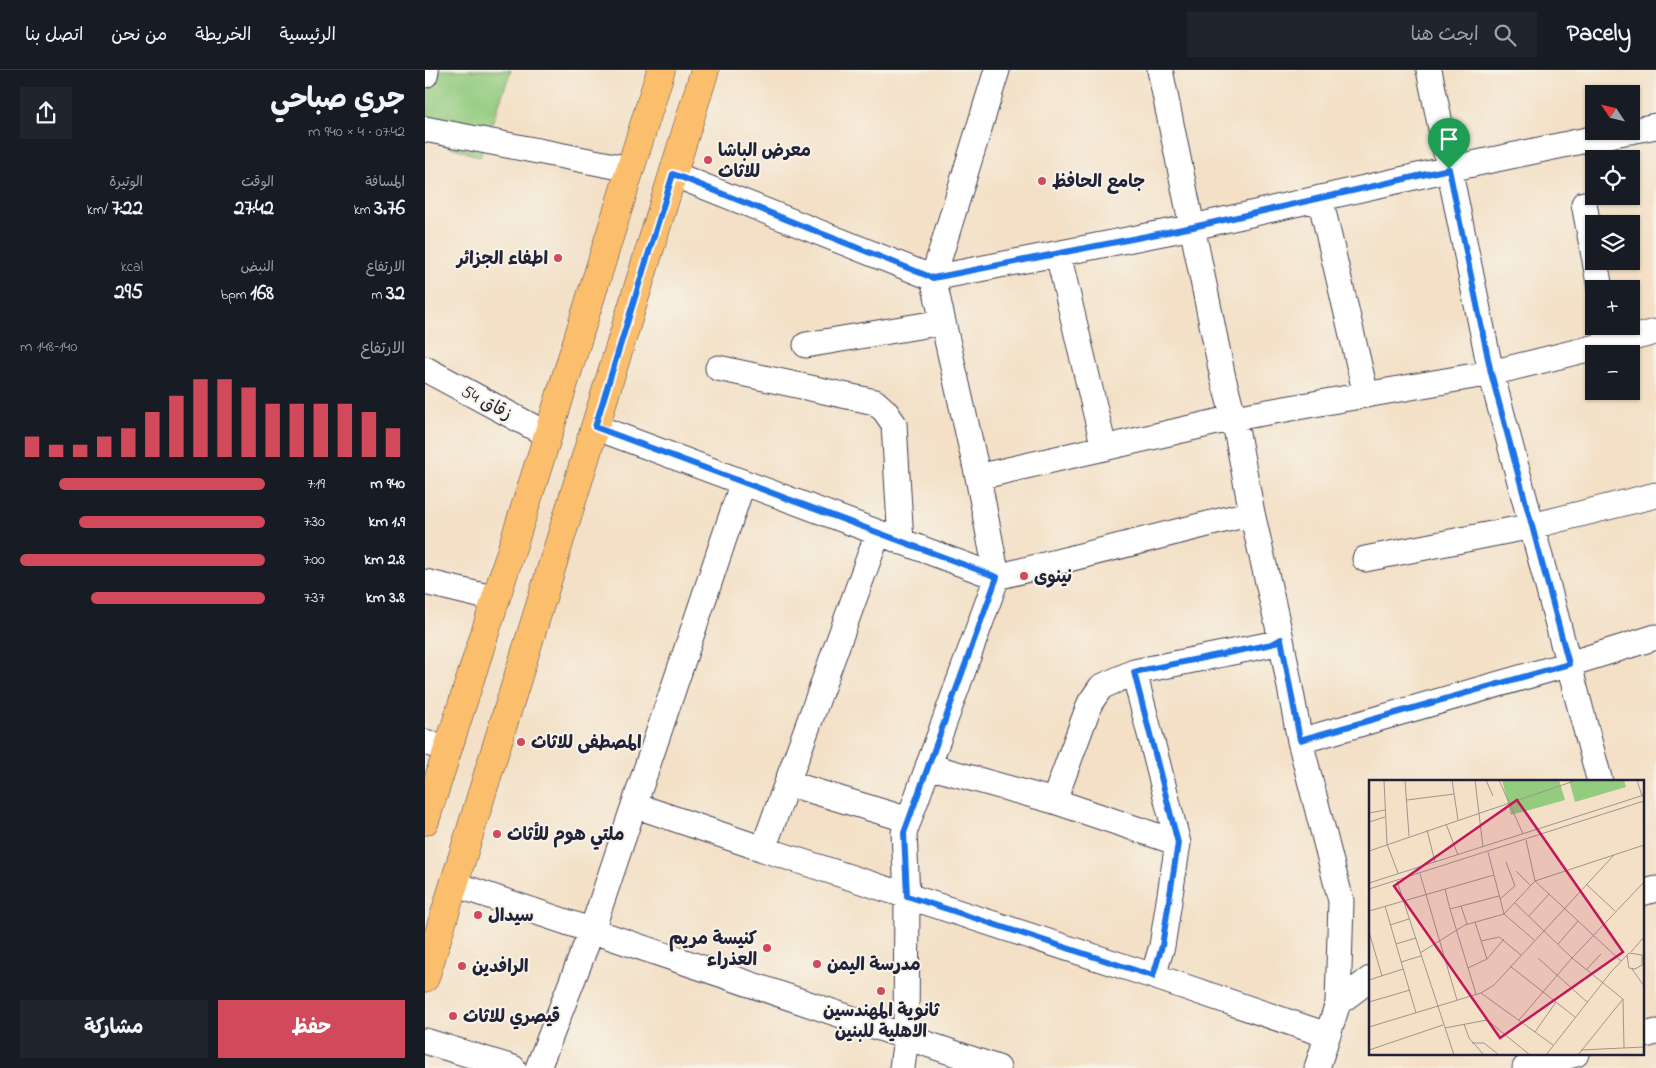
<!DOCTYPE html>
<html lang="ar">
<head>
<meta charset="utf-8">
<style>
  :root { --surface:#171b24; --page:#20242c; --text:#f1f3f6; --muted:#9ea1a6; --line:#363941; --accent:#d1495b }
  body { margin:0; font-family:"Indie Flower","Playpen Sans Arabic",sans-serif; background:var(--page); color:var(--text); direction:rtl; height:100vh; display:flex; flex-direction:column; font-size:19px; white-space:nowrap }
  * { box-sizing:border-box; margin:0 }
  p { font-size:16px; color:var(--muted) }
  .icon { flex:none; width:28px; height:28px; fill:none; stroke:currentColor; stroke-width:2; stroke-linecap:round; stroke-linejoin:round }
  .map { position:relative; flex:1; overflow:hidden; direction:ltr }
  .side { display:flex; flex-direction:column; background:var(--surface); width:425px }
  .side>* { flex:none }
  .needle { width:32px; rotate:305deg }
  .fabs { position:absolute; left:1160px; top:15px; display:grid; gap:10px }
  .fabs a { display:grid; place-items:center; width:55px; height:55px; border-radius:0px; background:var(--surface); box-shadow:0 1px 4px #0004; font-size:25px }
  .pin { position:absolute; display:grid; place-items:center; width:42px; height:42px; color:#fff; margin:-51px -21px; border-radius:50% 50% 50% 0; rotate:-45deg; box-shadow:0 0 5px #0007 }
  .pin .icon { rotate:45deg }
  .round { display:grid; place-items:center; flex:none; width:52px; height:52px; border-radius:0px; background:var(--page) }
  .overview { display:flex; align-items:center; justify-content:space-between; height:85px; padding:0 20px }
  h1 { font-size:28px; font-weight:700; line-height:38px }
  .metrics { display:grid; grid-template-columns:repeat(3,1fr); gap:8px; height:85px; padding:5px 20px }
  .metrics div { display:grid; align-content:center }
  .metrics b { font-size:21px; font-weight:700 }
  .metrics small { font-size:14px; font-weight:400 }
  .metrics p { font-size:14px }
  .chart { height:140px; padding:10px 20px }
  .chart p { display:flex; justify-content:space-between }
  .chart svg { width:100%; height:90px; margin-top:5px; stroke:var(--accent); stroke-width:6 }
  .primary-button { display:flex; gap:10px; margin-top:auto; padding:10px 20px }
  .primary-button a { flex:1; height:58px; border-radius:0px; background:var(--accent); color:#fff; font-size:20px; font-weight:700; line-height:58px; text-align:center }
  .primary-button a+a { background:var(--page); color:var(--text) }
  ul { padding:0 20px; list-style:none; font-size:16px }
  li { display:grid; grid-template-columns:80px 60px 1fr; align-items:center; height:38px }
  li i { height:12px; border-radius:6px; background:var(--accent) }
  header { display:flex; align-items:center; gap:30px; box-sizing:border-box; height:70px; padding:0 25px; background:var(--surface); border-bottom:1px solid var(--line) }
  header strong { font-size:24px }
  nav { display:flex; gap:28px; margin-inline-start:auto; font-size:18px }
  .search { width:350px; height:45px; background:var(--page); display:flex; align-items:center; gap:12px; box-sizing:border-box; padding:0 18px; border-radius:0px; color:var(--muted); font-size:19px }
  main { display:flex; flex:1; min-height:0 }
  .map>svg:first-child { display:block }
  .pitch { fill:#93cb7f; stroke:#5a765d }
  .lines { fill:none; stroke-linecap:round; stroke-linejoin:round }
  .minor-casing { stroke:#413e50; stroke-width:27 }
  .major-casing { stroke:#413e50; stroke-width:29 }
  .minor { stroke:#fff; stroke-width:25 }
  .major { stroke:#fabe6d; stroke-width:28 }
  .route-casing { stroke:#fff; stroke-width:10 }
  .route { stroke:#1a73e8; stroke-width:6 }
  .poi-dot { fill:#d1495b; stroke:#f7f3e8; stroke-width:2 }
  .labels { text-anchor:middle; stroke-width:4; stroke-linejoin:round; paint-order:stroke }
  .poi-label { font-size:18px; font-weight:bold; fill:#22223b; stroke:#f7f3e8; text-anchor:start }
  .street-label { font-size:18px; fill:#22223b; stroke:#f7f3e8 }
  .inset-road { fill:none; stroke:#9f948e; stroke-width:1 }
  .view { fill:#c2185b; fill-opacity:0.15; stroke:#c2185b; stroke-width:2.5 }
  .inset-edge { fill:none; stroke:#22223b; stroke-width:2.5 }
</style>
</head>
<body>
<header>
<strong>Pacely</strong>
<div class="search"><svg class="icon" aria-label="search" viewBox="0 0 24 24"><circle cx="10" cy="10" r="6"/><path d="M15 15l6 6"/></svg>ابحث هنا</div>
<nav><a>الرئيسية</a><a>الخريطة</a><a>من نحن</a><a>اتصل بنا</a></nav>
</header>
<main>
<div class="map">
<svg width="1231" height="998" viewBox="0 0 1231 998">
  <rect width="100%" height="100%" fill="#f7f3e8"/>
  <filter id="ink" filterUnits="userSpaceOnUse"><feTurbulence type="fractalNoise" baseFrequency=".02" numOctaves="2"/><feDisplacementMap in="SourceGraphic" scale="10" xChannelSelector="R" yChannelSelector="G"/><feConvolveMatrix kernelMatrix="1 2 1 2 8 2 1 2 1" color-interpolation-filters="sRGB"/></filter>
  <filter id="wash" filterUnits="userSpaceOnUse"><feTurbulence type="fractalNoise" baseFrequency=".0096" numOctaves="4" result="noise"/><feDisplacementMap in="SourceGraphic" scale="20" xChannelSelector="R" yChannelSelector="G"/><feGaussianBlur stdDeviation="1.12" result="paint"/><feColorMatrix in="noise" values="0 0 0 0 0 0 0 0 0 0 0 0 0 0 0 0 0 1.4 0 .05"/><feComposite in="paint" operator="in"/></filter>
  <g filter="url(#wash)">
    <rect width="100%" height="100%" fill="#f3e0c6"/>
    <path class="pitch" d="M0 0H86L55 87 0 68Z"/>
  </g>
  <g filter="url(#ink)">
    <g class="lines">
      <defs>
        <path id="minor" d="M735 0 798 308 809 348 827 443 856 569 875 671 916 831 913 933 892 998
          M1004 0 1066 303 1175 712
          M0 5 1 0
          M0 59 205 99
          M1206 61 1231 56
          M248 104 508 208 768 157 1024 99 1204 61
          M895 128 941 325
          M1159 134 1169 186
          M633 184 679 378
          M1170 191 1175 219
          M381 275 518 252
          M293 298 450 332 460 341 469 354 476 472
          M0 299 123 365
          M170 357 572 507 827 443
          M553 407 809 348 1066 303 1231 262
          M940 489 1107 456 1231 425
          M0 512 71 529
          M709 602 753 773 737 876 728 906
          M875 671 1144 594 1231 567
          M0 672 23 680
          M503 696 629 731 753 773
          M362 713 484 750
          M629 731 665 633 676 617 709 602 847 574 856 569
          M209 735 338 779 453 463
          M338 779 728 906 902 965
          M29 814 573 998
          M1217 823 1231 819
          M913 933 945 909
          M1217 966 1231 962
          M0 971 88 998
          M113 998 167 860 318 412
          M477 998 481 967 482 826 479 763 572 507 553 407 508 208 572 0
          M1100 998 1151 984"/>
        <path id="major" d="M0 751 123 365 236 0
          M0 908 280 0"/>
      </defs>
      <use href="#minor" class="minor-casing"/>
      <use href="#major" class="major-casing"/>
      <use href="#minor" class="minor"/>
      <use href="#major" class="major"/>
    </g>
  </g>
  <g class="lines" filter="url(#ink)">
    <defs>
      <path id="route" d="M1024 99 1066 303 1144 594 875 670 856 569 847 574 709 602 753 773 737 876 728 906 482 826 479 763 572 507 170 357 248 104 508 208 768 157Z"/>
    </defs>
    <use href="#route" class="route-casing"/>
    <use href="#route" class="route"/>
  </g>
  <g class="poi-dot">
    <circle cx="283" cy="90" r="5"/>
    <circle cx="617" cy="111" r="5"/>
    <circle cx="133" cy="188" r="5"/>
    <circle cx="599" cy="506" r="5"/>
    <circle cx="96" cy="672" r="5"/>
    <circle cx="72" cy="764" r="5"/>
    <circle cx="53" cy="845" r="5"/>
    <circle cx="342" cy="878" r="5"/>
    <circle cx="392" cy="894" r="5"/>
    <circle cx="37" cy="896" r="5"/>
    <circle cx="456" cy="921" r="5"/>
    <circle cx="28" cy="946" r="5"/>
  </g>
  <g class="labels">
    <g class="poi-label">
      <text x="293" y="86">معرض الباشا<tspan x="293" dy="21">للاثاث</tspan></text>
      <text x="627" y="117">جامع الحافظ</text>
      <text x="123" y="194" text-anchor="end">اطفاء الجزائر</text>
      <text x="609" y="512">نينوى</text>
      <text x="106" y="678">المصطفى للاثاث</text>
      <text x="82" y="770">ملتي هوم للأثاث</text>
      <text x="63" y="851">سيدال</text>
      <text x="332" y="874" text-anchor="end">كنيسة مريم<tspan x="332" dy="21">العذراء</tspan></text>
      <text x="402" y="900">مدرسة اليمن</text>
      <text x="47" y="902">الرافدين</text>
      <text x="456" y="946" text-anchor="middle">ثانوية المهندسين<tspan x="456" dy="21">الاهلية للبنين</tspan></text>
      <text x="38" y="952">قيصري للاثاث</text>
    </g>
    <g class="street-label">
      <text transform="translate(62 332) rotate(28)" y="6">زقاق 54</text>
    </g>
  </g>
  <g transform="translate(944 710)">
    <rect width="275" height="275" fill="#f3e0c6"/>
    <path d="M133 0H190L196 20 142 35ZM200 0H255L257 7 206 22Z" fill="#93cb7f"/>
    <path class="inset-road" d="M15 0 18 64 29 93M36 0 40 56M83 0 89 40M106 0 114 67M117 0 124 16M130 0 154 54M268 0 273 16M38 20 85 14M0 33 16 30M0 42 16 37M77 44 89 75M58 50 66 82M157 60 166 101 252 181M0 71 208 0M119 72 135 134 165 160M147 91 162 106M51 94 88 220M28 101 85 275M0 103 275 15M217 104 246 131M0 109 275 21M76 109 81 129 130 116M131 119 146 106 137 82M146 123 203 178 254 219 255 268M16 126 47 233M92 126 98 144M81 129 107 214M0 131 125 95M160 136 180 114M106 142 118 179M21 145 40 139M0 152 13 196M112 161 130 157 152 175M27 164 47 158M189 164 209 141M262 172 275 157M51 173 96 145 135 134 166 101 275 65M169 178 218 222M32 182 52 176M141 186 206 237M99 188 118 179 135 159M263 189 275 206M217 190 232 174M0 200 34 189M112 213 184 265M0 222 41 210M150 240 203 178 275 102M95 244 100 258 115 275M0 247 112 213 125 205 245 75M76 248 118 240 161 275M166 252 187 222M103 263H115L130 275M0 270 74 245M212 270 275 267M177 275 242 192 258 175 260 173 273 175V185L266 189 260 188 258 175M209 275 254 219"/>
    <path class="view" d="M148 20 254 172 131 258 25 106Z"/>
    <rect width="275" height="275" class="inset-edge"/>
  </g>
</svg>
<div class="fabs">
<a><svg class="needle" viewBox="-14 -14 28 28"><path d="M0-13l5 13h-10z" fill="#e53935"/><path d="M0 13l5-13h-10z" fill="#9ea1a6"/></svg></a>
<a><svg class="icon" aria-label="locate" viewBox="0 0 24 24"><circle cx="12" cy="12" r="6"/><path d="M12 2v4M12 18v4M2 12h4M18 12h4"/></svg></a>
<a><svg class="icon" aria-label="layers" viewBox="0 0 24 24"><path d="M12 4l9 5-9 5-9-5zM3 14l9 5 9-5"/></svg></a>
<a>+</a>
<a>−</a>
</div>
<div class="pin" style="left:1024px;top:99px;background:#1e9e55"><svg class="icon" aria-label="arrive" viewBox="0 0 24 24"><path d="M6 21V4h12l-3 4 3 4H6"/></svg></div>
</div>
<section class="side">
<div class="overview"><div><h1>جري صباحي</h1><p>07:42 · 4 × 940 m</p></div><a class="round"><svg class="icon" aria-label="share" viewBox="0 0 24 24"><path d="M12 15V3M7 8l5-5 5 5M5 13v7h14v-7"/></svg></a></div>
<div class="metrics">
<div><p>المسافة</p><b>3.76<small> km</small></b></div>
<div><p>الوقت</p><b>27:42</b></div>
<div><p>الوتيرة</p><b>7:22<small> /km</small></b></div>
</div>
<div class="metrics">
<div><p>الارتفاع</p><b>32<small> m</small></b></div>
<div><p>النبض</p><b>168<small> bpm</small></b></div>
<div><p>kcal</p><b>295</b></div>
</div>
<div class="chart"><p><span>الارتفاع</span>140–148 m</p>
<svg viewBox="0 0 160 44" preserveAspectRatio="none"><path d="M5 44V34M15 44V38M25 44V38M35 44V34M45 44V30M55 44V22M65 44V14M75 44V6M85 44V6M95 44V10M105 44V18M115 44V18M125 44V18M135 44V18M145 44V22M155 44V30"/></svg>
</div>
<ul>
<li><b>940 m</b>7:19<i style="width:84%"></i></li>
<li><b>1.9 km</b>7:30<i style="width:76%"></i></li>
<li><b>2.8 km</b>7:00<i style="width:100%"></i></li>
<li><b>3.8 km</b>7:37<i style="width:71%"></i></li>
</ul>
<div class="primary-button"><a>حفظ</a><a>مشاركة</a></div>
</section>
</main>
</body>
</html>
